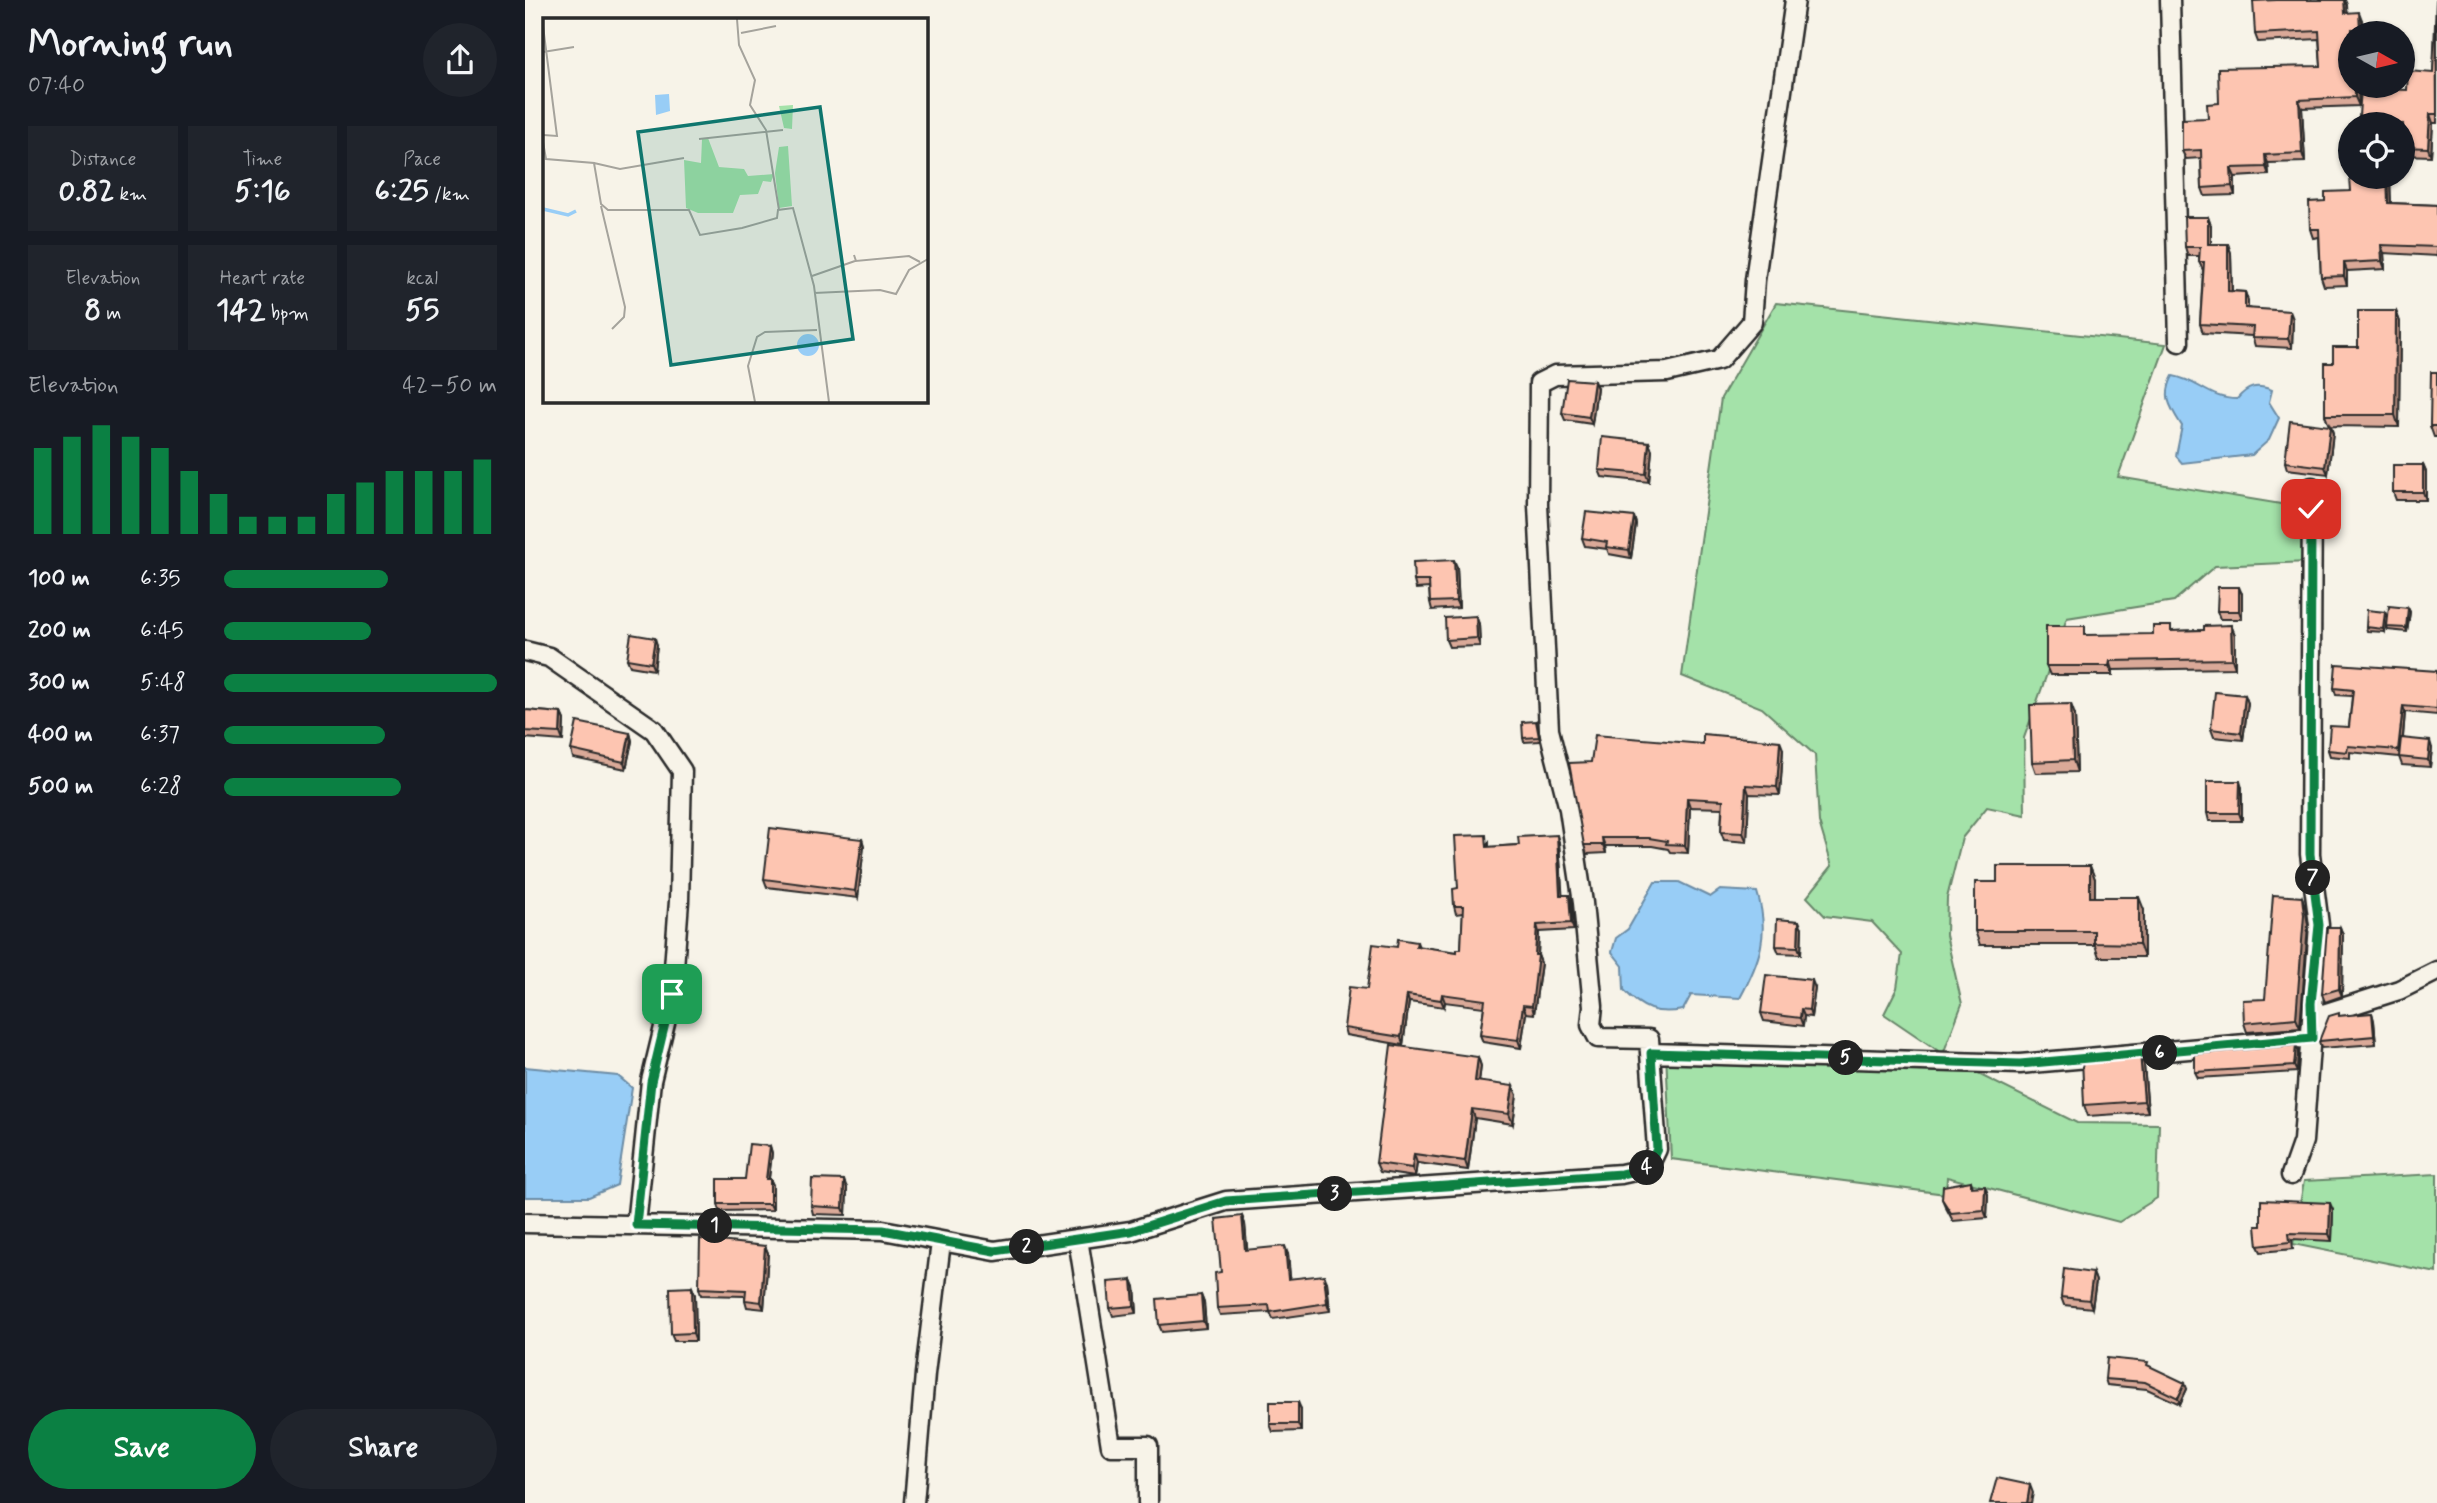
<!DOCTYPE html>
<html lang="en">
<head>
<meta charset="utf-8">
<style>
  :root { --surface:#171b24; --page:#20242c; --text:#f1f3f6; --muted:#9ea1a6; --accent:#0b8043 }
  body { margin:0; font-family:Mynerve,sans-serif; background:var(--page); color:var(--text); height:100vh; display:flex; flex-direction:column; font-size:26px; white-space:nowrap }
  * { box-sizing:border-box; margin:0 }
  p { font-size:23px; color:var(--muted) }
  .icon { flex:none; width:38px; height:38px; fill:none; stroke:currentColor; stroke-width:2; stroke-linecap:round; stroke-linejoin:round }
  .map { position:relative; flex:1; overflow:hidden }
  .drawer { display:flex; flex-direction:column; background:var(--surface); width:525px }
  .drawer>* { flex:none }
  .needle { width:46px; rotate:98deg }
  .controls { position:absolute; left:1813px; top:21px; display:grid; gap:14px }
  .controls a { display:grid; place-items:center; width:77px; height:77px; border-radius:50%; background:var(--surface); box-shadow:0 2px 5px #0004; font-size:35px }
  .pin { position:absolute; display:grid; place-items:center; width:60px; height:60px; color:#fff; margin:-30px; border-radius:14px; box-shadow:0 4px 10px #0006 }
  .km { position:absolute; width:35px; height:35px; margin:-18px; border-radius:50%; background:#222; color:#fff; font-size:19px; line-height:35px; text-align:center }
  .round { display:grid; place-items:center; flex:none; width:74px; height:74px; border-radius:37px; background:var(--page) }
  .headline { display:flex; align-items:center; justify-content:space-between; height:119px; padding:0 28px }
  h1 { font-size:38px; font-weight:700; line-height:52px }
  .figures { display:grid; grid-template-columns:repeat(3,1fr); gap:10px; height:119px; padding:7px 28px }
  .figures div { display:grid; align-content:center; border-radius:0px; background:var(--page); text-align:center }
  .figures b { font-size:30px; font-weight:700 }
  .figures small { font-size:19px; font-weight:400 }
  .figures p { font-size:19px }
  .chart { height:196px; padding:14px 28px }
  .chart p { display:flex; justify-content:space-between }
  .chart svg { width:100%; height:126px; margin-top:7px; stroke:var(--accent); stroke-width:6 }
  .primary-button { display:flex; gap:14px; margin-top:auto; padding:14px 28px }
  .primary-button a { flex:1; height:80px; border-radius:42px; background:var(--accent); color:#fff; font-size:28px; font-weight:700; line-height:80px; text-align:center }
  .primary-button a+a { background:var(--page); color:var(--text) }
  ul { padding:0 28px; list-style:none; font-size:23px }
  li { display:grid; grid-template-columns:112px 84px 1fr; align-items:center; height:52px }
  li i { height:18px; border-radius:9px; background:var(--accent) }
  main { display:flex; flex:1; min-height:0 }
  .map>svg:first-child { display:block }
  .green { fill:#a4e2a9; stroke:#68866a; stroke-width:2 }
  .water { fill:#98cdf6; stroke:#6c8ca5; stroke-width:2 }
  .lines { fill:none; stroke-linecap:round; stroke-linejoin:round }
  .minor-casing { stroke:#2b2b2b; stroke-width:23 }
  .minor { stroke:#f7f3e8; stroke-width:18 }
  .wall { fill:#daa998; stroke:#2b2b2b; stroke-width:2 }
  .shaded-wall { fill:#b18a7c; stroke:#2b2b2b; stroke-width:2 }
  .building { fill:#fdc5b1; stroke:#2b2b2b; stroke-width:2 }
  .route-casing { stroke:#fff; stroke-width:14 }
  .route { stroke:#0b8043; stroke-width:9 }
  .inset-river { fill:none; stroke:#98cdf6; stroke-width:3.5 }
  .inset-road { fill:none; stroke:#a5a39c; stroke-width:2 }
  .view { fill:#0f766e; fill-opacity:0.15; stroke:#0f766e; stroke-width:3.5 }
  .inset-edge { fill:none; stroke:#2b2b2b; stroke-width:3.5 }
</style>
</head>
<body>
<main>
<section class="drawer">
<div class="headline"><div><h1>Morning run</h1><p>07:40</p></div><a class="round"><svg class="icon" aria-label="share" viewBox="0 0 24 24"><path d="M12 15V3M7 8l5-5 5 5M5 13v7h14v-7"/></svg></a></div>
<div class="figures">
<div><p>Distance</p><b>0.82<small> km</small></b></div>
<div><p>Time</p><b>5:16</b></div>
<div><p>Pace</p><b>6:25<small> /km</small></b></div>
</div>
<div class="figures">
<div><p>Elevation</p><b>8<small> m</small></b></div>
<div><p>Heart rate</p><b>142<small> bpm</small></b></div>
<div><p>kcal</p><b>55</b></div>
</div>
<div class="chart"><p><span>Elevation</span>42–50 m</p>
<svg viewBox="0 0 160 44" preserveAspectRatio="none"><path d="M5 44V14M15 44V10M25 44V6M35 44V10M45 44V14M55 44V22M65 44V30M75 44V38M85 44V38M95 44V38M105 44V30M115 44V26M125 44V22M135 44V22M145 44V22M155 44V18"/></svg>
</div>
<ul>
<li><b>100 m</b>6:35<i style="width:60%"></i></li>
<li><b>200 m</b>6:45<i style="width:54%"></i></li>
<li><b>300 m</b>5:48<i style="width:100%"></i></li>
<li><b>400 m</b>6:37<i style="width:59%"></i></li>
<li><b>500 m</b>6:28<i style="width:65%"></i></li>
</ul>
<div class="primary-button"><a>Save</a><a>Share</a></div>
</section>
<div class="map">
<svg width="1912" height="1503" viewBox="0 0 1912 1503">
  <rect width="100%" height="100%" fill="#f7f3e8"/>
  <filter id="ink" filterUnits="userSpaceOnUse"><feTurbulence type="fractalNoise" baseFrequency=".0143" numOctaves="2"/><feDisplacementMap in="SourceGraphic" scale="14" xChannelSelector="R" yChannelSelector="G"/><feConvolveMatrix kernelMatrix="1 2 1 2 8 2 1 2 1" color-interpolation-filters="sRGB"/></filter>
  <g filter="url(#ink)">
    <path class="green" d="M1251 303 1641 344 1593 477 1786 509 1784 562 1690 566 1649 601 1542 618 1499 738 1500 815 1462 807 1437 838 1422 898 1421 935 1437 1004 1418 1054 1359 1014 1372 988 1377 954 1347 922 1300 916 1282 897 1307 866 1294 822 1290 755 1237 708 1157 676 1196 398Z
      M1141 1053 1427 1061 1552 1123 1634 1124 1632 1198 1594 1222 1422 1177 1421 1194 1146 1159Z
      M1912 1174V1273L1768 1244 1779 1181Z"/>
    <path class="water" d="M1648 376C1673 380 1684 399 1712 399 1723 386 1731 384 1747 390L1744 402 1754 418 1744 440 1727 455 1657 463 1651 456 1657 426C1645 407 1637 396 1648 376Z
      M1130 882H1154L1185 897 1195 890 1232 892C1245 933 1235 961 1215 998L1166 995 1158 1010C1131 1015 1117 1009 1099 990L1098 966 1087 952 1091 938 1103 929Z
      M0 1067 93 1076 107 1088 92 1185 64 1197H0Z"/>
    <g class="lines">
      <defs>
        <path id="minor" d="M1645 0 1654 342
          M0 651 24 657 129 730 157 771 154 901 147 994 126 1081 111 1225
          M1126 1053 1495 1064 1787 1038 1798 1014 1874 990 1912 971
          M1766 1175 1778 1141 1794 925 1785 854 1787 487
          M0 1223 358 1230 470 1251 606 1231 701 1201 1096 1174 1123 1168 1132 1149 1124 1039 1073 1038 1066 1025 1068 1006 1058 903 1044 809 1024 730 1013 505 1014 383 1030 375 1142 372 1194 360 1227 322 1230 280 1270 0
          M553 1239 586 1446H623V1503
          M389 1503 400 1374 416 1242"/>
      </defs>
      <use href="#minor" class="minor-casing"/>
      <use href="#minor" class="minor"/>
    </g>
    <path class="wall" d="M1752 0H1820L1822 5V13L1837 20 1838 33H1825V86H1833L1834 106 1777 108 1780 162 1743 163 1744 175 1710 177V195L1680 196 1677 188 1676 158 1661 159 1657 151 1694 103 1796 66 1794 39 1733 42 1730 34Z
      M1912 0V123H1908L1906 156 1878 155V124H1837L1834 116 1882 90 1908 73Z
      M1865 178 1866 203 1912 205V256L1859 253 1860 269 1822 271V285L1799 286 1796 277 1794 237 1788 238 1785 229 1800 201 1826 191Z
      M1683 217 1686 226V244H1703L1706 253 1707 291 1720 292 1723 301V308L1768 319 1767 348 1730 346 1727 336 1678 333 1675 324 1678 270 1674 262V256H1663L1660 247Z
      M1871 311 1875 322 1874 427 1806 426 1808 433 1803 474 1762 469 1760 462 1804 426 1800 415 1808 363 1833 347Z
      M1912 372V437H1909L1905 426Z
      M1072 388 1067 424 1040 420 1037 413Z
      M1124 442 1127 450 1124 482 1077 477 1074 470Z
      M1898 465 1901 472V500H1871L1868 492Z
      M1109 517 1111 524 1106 558 1084 554 1082 549 1060 546 1057 538Z
      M932 567 934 608 907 610 905 602 904 588 891 589 889 581Z
      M1717 594V619H1695L1692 611Z
      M1883 608 1885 612 1882 632 1863 630 1862 627Z
      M1862 615 1860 632 1842 631 1841 627Z
      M951 616 954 624 955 646 924 647 921 640Z
      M1706 625 1710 635V668L1588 670V675H1525L1521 666 1628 634 1648 631 1679 630Z
      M132 645 129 670 105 666 102 659Z
      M1912 671V715L1880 712 1878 738 1907 748 1905 767 1877 765 1874 757 1825 752V758L1805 756 1803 750 1824 727 1827 696 1811 695 1809 688Z
      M1720 695 1723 703 1718 740 1689 737 1686 729Z
      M0 710 36 713 39 720 38 741 0 738Z
      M1550 715 1552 772 1511 773 1507 762Z
      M1011 721 1015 741 999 742 998 738Z
      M105 733 107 741 101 769 48 758 46 750Z
      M1178 744 1258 749 1255 795 1224 794 1222 842 1199 840 1196 832 1197 808 1165 807 1163 853 1145 852 1143 849 1127 846H1080L1081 853 1062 854 1059 845 1066 762Z
      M1717 788V821H1684L1682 813Z
      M337 839 339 846 333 898 242 887 239 879Z
      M964 842V847L1034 842 1037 895H1044L1046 902 1049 930 1014 932 1013 955 1016 963 1009 1014 1001 1013 996 1048 958 1042 955 1035 959 1007 920 1002 919 1007 884 1002 878 1045 821 1035 819 1028 842 989 872 947 892 942 894 947 932 952 936 949 938 913 931 914 929 906 933 888Z
      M1565 866 1570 879V897L1619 910V957H1574L1570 945H1455L1450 931 1472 882Z
      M1777 897 1780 907 1783 925 1775 1028 1722 1032 1719 1023 1740 999Z
      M1815 927 1818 935 1817 996 1800 1002 1797 994Z
      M1277 928 1276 954 1254 953 1251 946Z
      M1290 988 1286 1017 1279 1016 1278 1026 1239 1021 1236 1013Z
      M1847 1013 1849 1021 1851 1044 1796 1048 1794 1041 1815 1016Z
      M1771 1045 1773 1051 1772 1072 1673 1078 1670 1072Z
      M1615 1053 1619 1065 1623 1112 1563 1116 1559 1105Z
      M953 1057 956 1066 954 1081 992 1095 988 1124 950 1118 943 1170 892 1163 890 1177 855 1172 851 1163Z
      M245 1146 247 1153 244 1179H245L248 1185V1210L195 1211 193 1204 220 1179Z
      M1446 1181 1448 1187 1463 1194 1462 1218 1428 1221 1420 1206 1417 1199Z
      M322 1188 321 1215 288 1214 286 1206Z
      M1808 1210 1807 1241 1767 1239 1768 1249 1736 1252 1733 1246 1736 1226Z
      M717 1216 720 1224 722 1250 763 1254 765 1279 802 1282 805 1311 748 1319 745 1312 695 1315 692 1308 696 1272Z
      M240 1246 243 1253 239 1309 222 1307 220 1300V1296L176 1295 174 1288Z
      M1568 1273 1571 1281 1567 1308 1539 1305 1536 1297Z
      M607 1280 610 1287 612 1313 588 1316 585 1308Z
      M167 1287 170 1295 171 1341H149L146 1334Z
      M676 1295 679 1303 681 1328 637 1332 634 1325Z
      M1624 1366 1662 1389 1655 1404 1622 1389 1582 1385 1580 1379Z
      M776 1409V1431L748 1432 745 1424Z"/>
    <path class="shaded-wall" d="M1819 0 1822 5 1823 21 1820 13Z
      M1834 12 1837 20 1838 33H1837L1835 29Z
      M1830 86H1833L1834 106 1830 97Z
      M1774 100 1777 108 1780 162 1777 153Z
      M1905 114 1908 123 1906 156 1903 148Z
      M1740 155 1743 163 1744 175 1741 167Z
      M1706 168 1710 177V195L1707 186Z
      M1862 177H1864L1865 178 1866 211 1863 203Z
      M1683 217 1686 226V253L1683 244Z
      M1703 244 1706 253 1707 299 1703 291Z
      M1856 245 1859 253 1860 269 1857 261Z
      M1819 263 1822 271V285L1819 276Z
      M1720 292 1723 301V317L1720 308Z
      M1765 311 1768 319 1767 348 1763 339Z
      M1871 311 1875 322 1874 427 1870 415Z
      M1069 381 1072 388 1067 424 1064 417Z
      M1805 426 1808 433 1803 474 1800 467Z
      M1124 442 1127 450 1124 482 1121 474Z
      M1898 465 1901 472V500L1898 492Z
      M1109 517 1111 524 1106 558 1104 550Z
      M929 560 932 567 934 608 931 601Z
      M1714 587 1717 594V619L1714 611Z
      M1883 608 1885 612 1882 632 1881 628Z
      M1860 612 1862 615 1860 632 1858 629Z
      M951 616 954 624 955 646 952 638Z
      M1706 625 1710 635V668L1707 659Z
      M130 638 132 645 129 670 126 663Z
      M1585 661 1588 670V675L1584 666Z
      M1720 695 1723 703 1718 740 1716 733Z
      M1546 704 1550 715 1552 772 1548 760Z
      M1878 706 1880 712 1876 757 1873 750Z
      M36 713 39 720 38 741 35 733Z
      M105 733 107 741 101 769 99 762Z
      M1255 741 1258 749 1255 795 1252 787Z
      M1905 741 1907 748 1905 767 1903 760Z
      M1715 781 1717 788V821L1714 813Z
      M1221 785 1224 794 1222 842 1218 833Z
      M1162 798 1165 807 1163 853 1160 845Z
      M1032 835 1034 842 1038 903 1035 895Z
      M1077 838 1080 846 1081 853 1078 845Z
      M337 839 339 846 333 898 330 891Z
      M1565 866 1570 879V910L1565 897Z
      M1044 895 1046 902 1049 930 1046 923Z
      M1614 897 1619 910V957L1614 944Z
      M1777 897 1780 907 1783 925 1775 1028 1771 1018Z
      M1274 921 1277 928 1276 954 1273 947Z
      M1012 925 1014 932 1013 955 1016 963 1009 1014 1007 1006Z
      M1815 927 1818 935 1817 996 1814 989Z
      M1287 980 1290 988 1286 1017 1284 1010Z
      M917 994 920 1002 919 1007 916 1000Z
      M882 995 884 1002 878 1045 876 1037Z
      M998 1005 1001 1013 996 1048 993 1040Z
      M1276 1009 1279 1016 1278 1026 1275 1018Z
      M1847 1013 1849 1021 1851 1044 1849 1036Z
      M1771 1045 1773 1051 1772 1072 1769 1066Z
      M1615 1053 1619 1065 1623 1112 1619 1101Z
      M953 1057 956 1066 953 1090 950 1081Z
      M988 1086 992 1095 988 1124 984 1114Z
      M947 1109 950 1118 943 1170 940 1161Z
      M245 1146 247 1153 243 1185 241 1179Z
      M889 1154 892 1163 890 1177 887 1168Z
      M245 1179 248 1185V1210L245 1204Z
      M319 1180 322 1188 321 1215 318 1208Z
      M1460 1186 1463 1194 1462 1218 1459 1210Z
      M1805 1203 1808 1210 1807 1241 1804 1234Z
      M717 1216 720 1224 723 1257 720 1250Z
      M240 1246 243 1253 239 1309 236 1302Z
      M760 1246 763 1254 766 1286 763 1279Z
      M1568 1273 1571 1281 1567 1308 1564 1300Z
      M799 1275 802 1282 805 1311 802 1303Z
      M607 1280 610 1287 612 1313 609 1306Z
      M167 1287 170 1295 171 1341 168 1333Z
      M676 1295 679 1303 681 1328 678 1321Z
      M1660 1383 1662 1389 1655 1404 1653 1398Z
      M773 1402 776 1409V1431L773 1424Z
      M1505 1485 1508 1493 1506 1503H1502Z"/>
    <path class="building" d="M1752 0H1819L1820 13 1834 12 1835 29H1827V33H1825V86H1830V97L1774 100 1777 153 1740 155 1741 167 1706 168 1707 186 1677 188 1676 150 1657 151V119L1683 118 1682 104 1694 103 1693 68 1796 66 1794 31 1730 34 1728 1Z
      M1911 0 1912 114H1905L1903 148 1878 147V124H1857L1858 117 1834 116 1836 88 1882 90 1883 71 1908 73Z
      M1825 177H1862L1863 203 1912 205V247L1856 245 1857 261 1819 263V276L1796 277 1794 229H1785L1784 202 1800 201V192L1826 191Z
      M1659 217H1683V244H1703V291L1720 292V308L1765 311 1763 339 1727 338 1728 327 1675 324 1679 262H1674L1675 247H1660Z
      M1833 311H1871L1870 415H1800V363H1808V347H1833Z
      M1906 372H1912V426H1905Z
      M1042 379 1069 381 1064 417 1037 413Z
      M1765 421 1805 426 1800 467 1760 462Z
      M1077 437 1124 442 1121 474 1074 470Z
      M1868 465H1898V492H1868Z
      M1061 512 1109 517 1104 550 1081 547 1082 542 1057 538Z
      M929 560 931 601 905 602 904 581H889L888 562Z
      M1693 587H1714V611H1692Z
      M1864 606 1883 608 1881 628 1862 627Z
      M1842 610 1860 612 1858 629 1841 627Z
      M951 616 952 638 921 640 920 618Z
      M1706 625 1707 659 1585 661 1584 666H1521V626H1560V635L1628 634V626H1646V631L1679 630V626Z
      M106 634 130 638 126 663 102 659Z
      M1811 664 1912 671V709L1878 706 1873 750 1823 746 1822 752 1803 750 1805 726 1824 727 1828 690 1809 688Z
      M1690 692 1720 695 1716 733 1686 729Z
      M1546 704 1548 760 1507 762 1505 705Z
      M0 710 36 713 35 733 0 731Z
      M1011 721 1014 737 998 738 997 722Z
      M52 722 105 733 99 762 46 750Z
      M1178 734 1255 741 1252 787 1221 785 1218 833 1196 832 1198 800 1162 798 1160 845 1141 844 1142 841 1124 838H1077L1078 845H1059L1044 763 1066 762 1070 735 1178 744Z
      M1876 738 1905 741 1903 760 1874 757Z
      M1682 781H1715L1714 813H1682Z
      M245 828 337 839 330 891 239 879Z
      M961 835 962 847 994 845 993 837 1032 835 1035 895H1044L1046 923 1012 925 1010 955H1013L1007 1006 998 1005 993 1040 955 1035 960 1000 917 994 916 1000 882 995 876 1037 819 1028 824 987 842 989 848 944 872 947 873 939 892 942 891 946 932 952V949H936L938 906H929L928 889 933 888 930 836Z
      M1472 866H1565V897H1614V944L1569 943V931H1450V882H1472Z
      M1748 895 1777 897 1779 915 1771 1018 1719 1023 1718 1000 1740 999Z
      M1252 919 1274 921 1273 947 1251 946Z
      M1802 927H1815L1814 989 1797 994Z
      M1241 975 1287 980 1284 1010 1276 1009 1275 1018 1236 1013Z
      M1814 1013V1016L1847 1013 1849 1036 1794 1041 1804 1016Z
      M866 1045 953 1057 950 1081 988 1086 984 1114 947 1109 940 1161 889 1154 887 1168 851 1163Z
      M1771 1045 1769 1066 1670 1072V1054Z
      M1615 1053 1619 1101 1559 1105 1557 1058Z
      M224 1144 245 1146 241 1179H245V1204H193V1179H220Z
      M287 1179 319 1180 318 1208 286 1206Z
      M1446 1181V1187L1460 1186 1459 1210 1426 1213 1417 1199 1418 1186Z
      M1736 1200 1805 1203 1804 1234 1764 1233 1765 1242 1733 1246 1731 1226H1736Z
      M717 1216 720 1250 760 1246 763 1279 799 1275 802 1303 745 1312 744 1305 692 1308 690 1273 696 1272 691 1219Z
      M175 1239 240 1246 236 1302 220 1300 221 1290 174 1288Z
      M1539 1269 1568 1273 1564 1300 1536 1297Z
      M607 1280 609 1306 585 1308 583 1282Z
      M167 1287 168 1333 146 1334 145 1288Z
      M676 1295 678 1321 634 1325 632 1299Z
      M1582 1358 1623 1362 1622 1365 1660 1383 1653 1398 1620 1382 1580 1379Z
      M745 1402H773V1424H745Z
      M1472 1478 1505 1485 1502 1503H1465Z"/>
  </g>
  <g class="lines" filter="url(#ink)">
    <defs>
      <path id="route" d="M147 994 126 1082 111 1225 358 1230 470 1251 606 1231 701 1201 1096 1174 1123 1168 1132 1149 1126 1053 1495 1064 1787 1038 1786 1003 1794 925 1785 854 1786 509"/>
    </defs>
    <use href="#route" class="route-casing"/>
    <use href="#route" class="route"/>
  </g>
  <g transform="translate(18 18)">
    <rect width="385" height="385" fill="#f7f3e8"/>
    <path d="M250 87 249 111 241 110 236 88ZM165 120 176 149 201 151 205 158 231 156 228 164 220 163 215 176 197 177 190 195H155L143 190 141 142 158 145 159 121ZM245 128 249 188 236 190 232 155 236 129Z" fill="#a4e2a9"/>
    <path d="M126 76 127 93 113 97 112 77ZM254 327a11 11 0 1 1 22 0a11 11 0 1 1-22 0Z" fill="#98cdf6"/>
    <path class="inset-river" d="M0 191 25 197 33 193"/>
    <path class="inset-road" d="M194 1 196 27 212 62 207 87 223 112 236 192M0 8 14 118 0 117M198 15 233 8M0 34 31 29M156 121 240 112M0 124 3 141 51 145 58 186 65 192H146L157 217 199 210 234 200 235 192 250 190 271 268 286 384M51 145 77 151 141 140M58 188 82 289 81 299 69 311M311 237 313 243 366 238 377 244M269 258 312 243M271 275 337 272 353 276 366 252 385 241M212 384 205 348 214 319 222 314 274 312"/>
    <path class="view" d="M277 89 310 321 128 347 95 114Z"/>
    <rect width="385" height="385" class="inset-edge"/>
  </g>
</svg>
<div class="controls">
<a><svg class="needle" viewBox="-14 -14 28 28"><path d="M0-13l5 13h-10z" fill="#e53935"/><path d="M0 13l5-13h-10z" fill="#9ea1a6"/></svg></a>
<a><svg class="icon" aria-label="locate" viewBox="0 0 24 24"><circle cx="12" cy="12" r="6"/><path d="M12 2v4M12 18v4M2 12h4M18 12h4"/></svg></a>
</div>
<div class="pin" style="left:147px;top:994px;background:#1e9e55"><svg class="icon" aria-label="arrive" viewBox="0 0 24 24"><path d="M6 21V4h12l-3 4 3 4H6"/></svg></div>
<div class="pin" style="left:1786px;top:509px;background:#d93025"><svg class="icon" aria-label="check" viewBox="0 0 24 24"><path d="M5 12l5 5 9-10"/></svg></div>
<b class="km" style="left:190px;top:1226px">1</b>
<b class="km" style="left:502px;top:1247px">2</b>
<b class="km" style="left:810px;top:1194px">3</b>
<b class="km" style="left:1122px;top:1168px">4</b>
<b class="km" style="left:1321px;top:1058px">5</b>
<b class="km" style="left:1635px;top:1053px">6</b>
<b class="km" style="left:1788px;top:878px">7</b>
</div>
</main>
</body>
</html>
